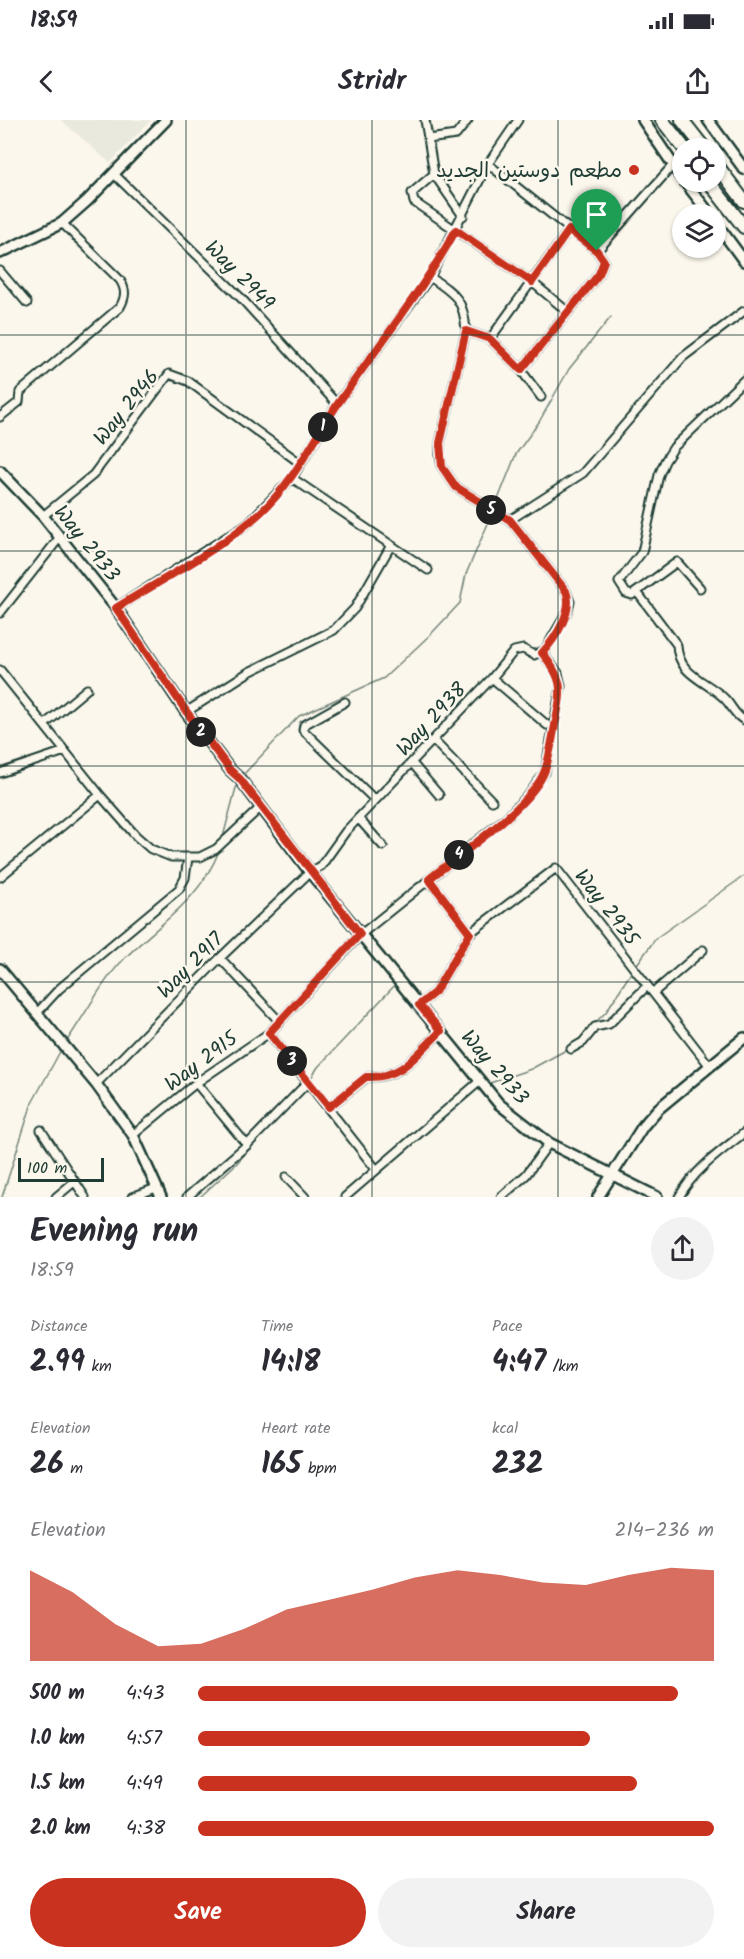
<!DOCTYPE html>
<html lang="en">
<head>
<meta charset="utf-8">
<style>
  :root { --surface:#fff; --page:#f2f2f3; --text:#2b2b33; --muted:#7c7c81; --accent:#c8321e }
  body { margin:0; font-family:Kalam,"Playpen Sans Arabic",sans-serif; background:var(--page); color:var(--text); height:100vh; display:flex; flex-direction:column; font-size:22px; white-space:nowrap }
  * { box-sizing:border-box; margin:0 }
  p { font-size:20px; color:var(--muted) }
  .icon { flex:none; width:33px; height:33px; fill:none; stroke:currentColor; stroke-width:2; stroke-linecap:round; stroke-linejoin:round }
  .map { position:relative; height:1077px; overflow:hidden }
  .panel { display:flex; flex-direction:column; background:var(--surface); flex:1 }
  .panel>* { flex:none }
  .buttons { position:absolute; left:672px; top:18px; display:grid; gap:12px }
  .buttons a { display:grid; place-items:center; width:54px; height:54px; border-radius:50%; background:var(--surface); box-shadow:0 2px 4px #0004; font-size:30px }
  .scale { position:absolute; left:18px; bottom:15px; width:86px; box-sizing:border-box; padding-left:6px; border:3px solid #1f3d34; border-top:0; font-size:16px; line-height:21px; white-space:nowrap; color:#1f3d34; -webkit-text-stroke:4px #fbf7ec; paint-order:stroke }
  .pin { position:absolute; display:grid; place-items:center; width:51px; height:51px; color:#fff; margin:-62px -26px; border-radius:50% 50% 50% 0; rotate:-45deg; box-shadow:0 0 6px #0007 }
  .pin .icon { rotate:45deg }
  .km { position:absolute; width:30px; height:30px; margin:-15px; border-radius:50%; background:#222; color:#fff; font-size:16px; line-height:30px; text-align:center }
  .round { display:grid; place-items:center; flex:none; width:63px; height:63px; border-radius:32px; background:var(--page) }
  .overview { display:flex; align-items:center; justify-content:space-between; height:102px; padding:0 30px }
  h1 { font-size:33px; font-weight:700; line-height:45px }
  .figures { display:grid; grid-template-columns:repeat(3,1fr); gap:9px; height:102px; padding:6px 30px }
  .figures div { display:grid; align-content:center }
  .figures b { font-size:30px; font-weight:700 }
  .figures small { font-size:16px; font-weight:400 }
  .figures p { font-size:16px }
  .chart { height:168px; padding:12px 30px }
  .chart p { display:flex; justify-content:space-between }
  .chart svg { width:100%; height:108px; margin-top:6px; fill:var(--accent); opacity:.7 }
  .action { display:flex; gap:12px; margin-top:auto; padding:12px 30px }
  .action a { flex:1; height:69px; border-radius:36px; background:var(--accent); color:#fff; font-size:24px; font-weight:700; line-height:69px; text-align:center }
  .action a+a { background:var(--page); color:var(--text) }
  ul { padding:0 30px; list-style:none; font-size:20px }
  li { display:grid; grid-template-columns:96px 72px 1fr; align-items:center; height:45px }
  li i { height:15px; border-radius:8px; background:var(--accent) }
  .status { display:flex; justify-content:space-between; align-items:center; height:42px; padding:0 30px; background:var(--surface); direction:ltr }
  .status svg { height:16px; fill:currentColor }
  header { display:flex; justify-content:space-between; align-items:center; height:78px; padding:0 30px; background:var(--surface); font-size:27px; font-weight:700 }
  .map>svg:first-child { display:block }
  .built { fill:#eae9de }
  .lines { fill:none; stroke-linecap:round; stroke-linejoin:round }
  .stream { stroke:#74847b; stroke-width:1.5 }
  .street-casing { stroke:#1f3d34; stroke-width:11 }
  .secondary-casing { stroke:#1f3d34; stroke-width:14 }
  .highway-casing { stroke:#1f3d34; stroke-width:16 }
  .street { stroke:#fbf7ec; stroke-width:7 }
  .secondary { stroke:#fbf7ec; stroke-width:9 }
  .highway { stroke:#fbf7ec; stroke-width:12 }
  .route-casing { stroke:#fff; stroke-width:12 }
  .route { stroke:#c8321e; stroke-width:8 }
  .grid { fill:none; stroke:#1f3d34; stroke-width:1.5; stroke-opacity:0.55 }
  .poi-dot { fill:#c8321e; stroke:#fbf7ec; stroke-width:2 }
  .labels { text-anchor:middle; stroke-width:5; stroke-linejoin:round; paint-order:stroke }
  .poi-label { font-size:21px; fill:#1f3d34; stroke:#fbf7ec; text-anchor:end }
  .street-label { font-size:21px; fill:#1f3d34; stroke:#fbf7ec }
</style>
</head>
<body>
<div class="status"><b>18:59</b><svg viewBox="0 0 49 12"><path d="M0 12V9h3v3zM5 12V6h3v6zM10 12V3h3v9zM15 12V0h3v12zM26 1h20v11H26zM47 4h2v5h-2z"/></svg></div>
<header><svg class="icon" aria-label="back" viewBox="0 0 24 24"><path d="M15 5l-7 7 7 7"/></svg>Stridr<svg class="icon" aria-label="share" viewBox="0 0 24 24"><path d="M12 15V3M7 8l5-5 5 5M5 13v7h14v-7"/></svg></header>
<div class="map">
<svg width="744" height="1077" viewBox="0 0 744 1077">
  <rect width="100%" height="100%" fill="#fbf7ec"/>
  <filter id="ink" filterUnits="userSpaceOnUse"><feTurbulence type="fractalNoise" baseFrequency=".0167" numOctaves="2"/><feDisplacementMap in="SourceGraphic" scale="12" xChannelSelector="R" yChannelSelector="G"/><feConvolveMatrix kernelMatrix="1 2 1 2 8 2 1 2 1" color-interpolation-filters="sRGB"/></filter>
  <g filter="url(#ink)">
    <path class="built" d="M61 0H151L110 43Z"/>
    <g class="lines">
      <path class="stream" d="M495 387 516 334 539 302 569 249 611 197
        M243 655 299 596 384 558 431 514 460 483 466 454 493 392
        M223 717 237 664
        M635 847 656 818 744 756
        M593 905 606 892 632 851
        M66 922C85 895 102 861 125 838 161 802 200 780 219 731
        M576 922 590 909
        M309 961 318 947 396 864
        M487 964 531 949 568 929
        M2 1077 32 983 62 928
        M200 1077 236 1044 271 1005"/>
      <defs>
        <path id="street" d="M425 0 434 54 463 96
          M428 19 456 15 468 0
          M488 44 597 131 604 141 599 154 521 250
          M114 54 241 178 337 284
          M434 54 412 73 414 82 532 162 568 192
          M597 131 673 45
          M0 151 27 183
          M466 211 490 219 521 250 541 277
          M490 219 569 110
          M0 297 19 282 20 272 120 187C126 176 126 170 120 160L62 103
          M292 358 428 450
          M43 396 93 355 169 254 188 261 300 343
          M510 400 583 353 683 237 744 191
          M700 468 677 442 632 475 626 473 619 462 642 432 659 355 665 341 674 327 744 260
          M637 472 677 525C678 556 708 561 725 579 732 586 735 596 744 600
          M116 488 247 404 292 358 337 284 430 157 488 44 518 0
          M0 493 60 417
          M0 550 100 675 136 716 151 729 171 737H200L216 729 260 688
          M492 558 547 605
          M345 582 304 605 303 610 375 680
          M186 592 249 552 334 510 355 488 390 427
          M44 605 87 569
          M433 620 492 681
          M412 643 439 675
          M0 653 65 631
          M358 698 383 726
          M0 757 100 675
          M429 759 470 813
          M220 838 280 902
          M653 873 703 830
          M419 885 435 872 470 813 556 748 709 945
          M37 893 59 869 179 769 185 758 188 738
          M269 913 375 1048
          M571 929 583 922 595 907 609 904 647 866
          M96 964 220 838 310 752 321 746 346 711 492 558 514 531 523 529 534 535 545 530 567 492 570 482 566 471 510 400 456 367 442 347 440 335V323L466 211C464 179 455 174 430 157
          M329 987 367 957C402 959 417 934 441 911
          M41 1010 85 1077
          M133 1015 196 963 269 913 360 815 508 696 530 673 545 652 561 566 558 553 542 533
          M247 1025 308 962
          M286 1057 305 1077
          M56 1077 74 1062
          M132 1077 156 1068
          M187 1077 247 1025 196 963
          M345 1077 480 961
          M501 1077 526 1055 549 1023
          M679 1077C694 1050 720 1032 744 1013"/>
        <path id="secondary" d="M643 0 682 58
          M708 0 744 49
          M685 62 710 94
          M716 103 744 141
          M0 133 62 103 87 81 166 0
          M0 351 43 396 116 488 186 592 230 650 240 659 310 752 499 984 549 1023 657 1077
          M0 849 96 964 133 1015 161 1077
          M598 1077 643 1006 658 989 744 918"/>
        <path id="highway" d="M662 0 684 28
          M682 0 704 28
          M716 44 744 81
          M709 62 744 107"/>
      </defs>
      <use href="#street" class="street-casing"/>
      <use href="#secondary" class="secondary-casing"/>
      <use href="#highway" class="highway-casing"/>
      <use href="#street" class="street"/>
      <use href="#secondary" class="secondary"/>
      <use href="#highway" class="highway"/>
    </g>
  </g>
  <g class="lines" filter="url(#ink)">
    <defs>
      <path id="route" d="M456 110 532 162 569 110 597 131 604 141 599 154 521 250 490 219 466 211 440 323 442 347 456 367 510 400 566 471C574 490 556 518 542 533 565 561 562 570 555 605 552 620 550 636 545 650 533 685 459 735 429 759L470 813 435 872 419 885 441 911C417 934 402 959 366 957L329 987 269 913 360 814 240 659 230 650 186 591 116 488C164 458 218 431 260 393 294 362 313 320 339 282 379 225 422 171 456 110Z"/>
    </defs>
    <use href="#route" class="route-casing"/>
    <use href="#route" class="route"/>
  </g>
  <path class="grid" d="M186 0V1077M372 0V1077M558 0V1077M0 215H744M0 431H744M0 646H744M0 862H744"/>
  <circle class="poi-dot" cx="634" cy="50" r="6"/>
  <g class="labels">
    <g class="poi-label">
      <text x="622" y="57">مطعم دوستين الجديد</text>
    </g>
    <g class="street-label">
      <text transform="translate(240 155) rotate(45)" y="7">Way 2949</text>
      <text transform="translate(126 287) rotate(-51)" y="7">Way 2946</text>
      <text transform="translate(87 423) rotate(51)" y="7">Way 2933</text>
      <text transform="translate(431 599) rotate(-47)" y="7">Way 2938</text>
      <text transform="translate(607 787) rotate(52)" y="7">Way 2935</text>
      <text transform="translate(190 845) rotate(-45)" y="7">Way 2917</text>
      <text transform="translate(201 941) rotate(-37)" y="7">Way 2915</text>
      <text transform="translate(495 947) rotate(49)" y="7">Way 2933</text>
    </g>
  </g>
</svg>
<div class="buttons">
<a><svg class="icon" aria-label="locate" viewBox="0 0 24 24"><circle cx="12" cy="12" r="6"/><path d="M12 2v4M12 18v4M2 12h4M18 12h4"/></svg></a>
<a><svg class="icon" aria-label="layers" viewBox="0 0 24 24"><path d="M12 4l9 5-9 5-9-5zM3 14l9 5 9-5"/></svg></a>
</div>
<div class="scale">100 m</div>
<div class="pin" style="left:597px;top:131px;background:#1e9e55"><svg class="icon" aria-label="arrive" viewBox="0 0 24 24"><path d="M6 21V4h12l-3 4 3 4H6"/></svg></div>
<b class="km" style="left:323px;top:307px">1</b>
<b class="km" style="left:201px;top:612px">2</b>
<b class="km" style="left:292px;top:941px">3</b>
<b class="km" style="left:459px;top:735px">4</b>
<b class="km" style="left:491px;top:390px">5</b>
</div>
<section class="panel">
<div class="overview"><div><h1>Evening run</h1><p>18:59</p></div><a class="round"><svg class="icon" aria-label="share" viewBox="0 0 24 24"><path d="M12 15V3M7 8l5-5 5 5M5 13v7h14v-7"/></svg></a></div>
<div class="figures">
<div><p>Distance</p><b>2.99<small> km</small></b></div>
<div><p>Time</p><b>14:18</b></div>
<div><p>Pace</p><b>4:47<small> /km</small></b></div>
</div>
<div class="figures">
<div><p>Elevation</p><b>26<small> m</small></b></div>
<div><p>Heart rate</p><b>165<small> bpm</small></b></div>
<div><p>kcal</p><b>232</b></div>
</div>
<div class="chart"><p><span>Elevation</span>214–236 m</p>
<svg viewBox="0 0 160 44" preserveAspectRatio="none"><path d="M0 44V7L10 16L20 29L30 38L40 37L50 31L60 23L70 19L80 15L90 10L100 7L110 9L120 12L130 13L140 9L150 6L160 7V44z"/></svg>
</div>
<ul>
<li><b>500 m</b>4:43<i style="width:93%"></i></li>
<li><b>1.0 km</b>4:57<i style="width:76%"></i></li>
<li><b>1.5 km</b>4:49<i style="width:85%"></i></li>
<li><b>2.0 km</b>4:38<i style="width:100%"></i></li>
</ul>
<div class="action"><a>Save</a><a>Share</a></div>
</section>
</body>
</html>
